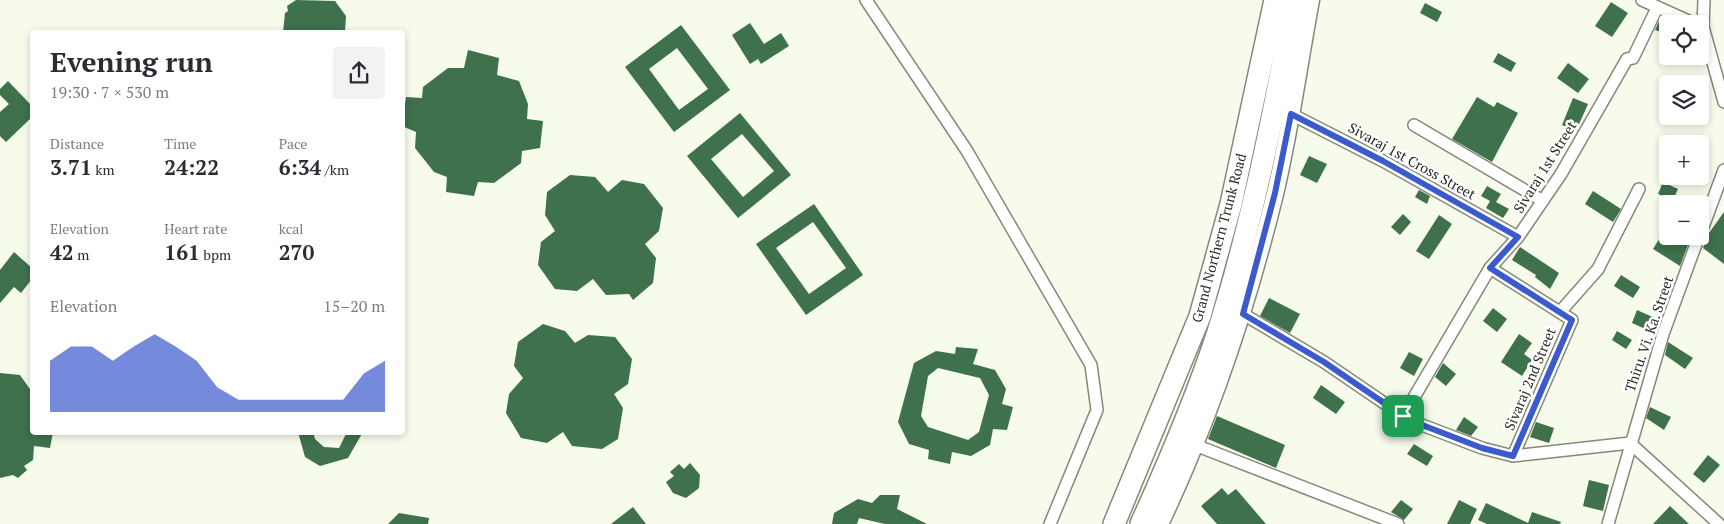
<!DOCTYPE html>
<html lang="en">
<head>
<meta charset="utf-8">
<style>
  :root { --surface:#fff; --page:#f2f2f3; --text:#2b2b33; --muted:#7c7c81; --accent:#3b5acc }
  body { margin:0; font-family:"PT Serif",serif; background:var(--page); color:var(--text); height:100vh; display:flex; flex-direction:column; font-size:19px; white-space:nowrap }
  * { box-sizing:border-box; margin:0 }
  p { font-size:16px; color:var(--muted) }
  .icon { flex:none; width:28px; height:28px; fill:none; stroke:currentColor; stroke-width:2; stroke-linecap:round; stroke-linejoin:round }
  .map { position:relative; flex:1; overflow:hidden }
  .sheet { position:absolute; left:30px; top:30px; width:375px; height:405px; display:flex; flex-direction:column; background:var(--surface); border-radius:5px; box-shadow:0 2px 8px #0003 }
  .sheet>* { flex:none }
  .buttons { position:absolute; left:1659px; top:15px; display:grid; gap:10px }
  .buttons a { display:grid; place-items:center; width:50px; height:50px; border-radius:5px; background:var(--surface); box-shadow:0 2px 8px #0003; font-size:25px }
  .pin { position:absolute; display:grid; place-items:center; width:42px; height:42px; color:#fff; margin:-21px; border-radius:10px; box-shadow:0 2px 8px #0006 }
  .round { display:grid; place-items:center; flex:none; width:52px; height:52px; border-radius:5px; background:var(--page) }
  .head { display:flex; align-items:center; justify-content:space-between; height:85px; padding:0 20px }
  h1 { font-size:28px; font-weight:700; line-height:38px }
  .figures { display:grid; grid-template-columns:repeat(3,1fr); gap:8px; height:85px; padding:5px 20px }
  .figures div { display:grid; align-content:center }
  .figures b { font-size:21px; font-weight:700 }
  .figures small { font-size:14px; font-weight:400 }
  .figures p { font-size:14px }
  .chart { height:140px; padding:10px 20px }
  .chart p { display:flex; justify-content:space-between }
  .chart svg { width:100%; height:90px; margin-top:5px; fill:var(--accent); opacity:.7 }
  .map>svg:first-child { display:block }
  .building { fill:#3e714c; fill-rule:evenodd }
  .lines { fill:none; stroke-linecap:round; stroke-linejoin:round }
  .street-casing { stroke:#85897c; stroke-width:14 }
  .secondary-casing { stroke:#85897c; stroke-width:19 }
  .highway-casing { stroke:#85897c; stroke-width:24 }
  .street { stroke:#fff; stroke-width:11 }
  .secondary { stroke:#fff; stroke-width:16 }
  .highway { stroke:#fff; stroke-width:21 }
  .route-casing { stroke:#fff; stroke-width:10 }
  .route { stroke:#3b5acc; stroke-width:6 }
  .labels { text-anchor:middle; stroke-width:5; stroke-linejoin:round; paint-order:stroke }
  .street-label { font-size:14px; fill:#292b25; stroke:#fff }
</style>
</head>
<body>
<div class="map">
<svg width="1724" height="524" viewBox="0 0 1724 524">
  <rect width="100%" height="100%" fill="#f6fbec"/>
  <path class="building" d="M296 0 335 1 346 16 345 32H283L285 13 288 11 287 6Z
    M1611 2 1628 13 1612 37 1595 26Z
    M1425 3 1442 12 1437 22 1420 13Z
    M1661 17 1668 20V34L1655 30Z
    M750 23 764 44 781 33 789 46 761 64 758 59 750 64 732 35Z
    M681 25 730 90 674 132 625 67ZM677 48 708 89 679 110 649 69Z
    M468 50 499 58 497 75 519 81 528 104 527 119 543 121 540 148 522 151 521 163 494 183 478 182 474 196 446 192 447 177 434 172 415 148 416 132 402 126 406 97 422 98 423 87 448 68H464Z
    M1498 53 1516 63 1511 72 1493 62Z
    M1568 63 1589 79 1578 93 1557 78Z
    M8 81 32 106V117L6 142 0 136V112L9 104 0 95V89Z
    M1477 97 1494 107 1497 102 1518 113 1492 162 1452 139Z
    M1573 98 1588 104 1576 131 1562 125Z
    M740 113 791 175 738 218 687 156ZM742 134 774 171 743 197 711 159Z
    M1309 156 1327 164 1317 183 1300 175Z
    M570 175 595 177 608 192 622 180 644 184 663 208 659 231 645 244 656 258 653 283 633 300 629 294 606 295 593 279 577 291 555 289 538 265 541 242 555 231 545 215 547 192Z
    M1663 182 1678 189 1673 200 1658 194Z
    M1487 186 1501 194 1496 202 1509 209 1503 218 1486 208 1490 201 1481 196Z
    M1419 190 1430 196 1427 204 1415 197Z
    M1593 191 1621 209 1613 222 1585 204Z
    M814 204 863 275 806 315 756 244ZM813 222 846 268 809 294 776 248Z
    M1724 212V264L1703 248 1709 233Z
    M1403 214 1411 222 1400 235 1391 227Z
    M1439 215 1452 224 1429 259 1416 251Z
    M1661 236H1679L1689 242 1680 266 1653 249Z
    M1520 247 1559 273 1550 289 1535 277 1536 275 1512 260Z
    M14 252 32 268V279L21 293 14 287 0 303V270Z
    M1621 275 1640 287 1633 298 1614 286Z
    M1269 298 1300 314 1290 333 1260 316Z
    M1493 308 1507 319 1497 332 1483 321Z
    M1637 310 1657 319 1652 332 1632 323Z
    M543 324 565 331 575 343 588 335 615 337 632 359 628 384 614 394 623 408 618 439 602 449 572 446 563 432 547 443 521 438 506 413 509 394 523 378 514 366 518 342Z
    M1617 331 1632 340 1626 349 1612 340Z
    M1519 334 1532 343 1524 354 1532 360 1522 376 1501 362Z
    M1668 342 1693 358 1685 369 1665 355Z
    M956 347 978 349 973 364 995 370 1006 389 1002 404 1013 407 1007 430 993 429 990 445 971 456 952 452 950 464 928 459 929 450 909 444 898 422 914 363 936 351 955 354ZM938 368 980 378 989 395 979 432 968 440 928 427 921 416 928 376Z
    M1409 352 1423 359 1414 376 1400 368Z
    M1443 363 1456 374 1446 386 1435 377Z
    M0 373 20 375 32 392V432H53L50 448 34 446 33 460 24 466 27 470 18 478 13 475 0 478Z
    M1321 385 1345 402 1336 414 1313 398Z
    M1650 407 1671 417 1664 430 1646 418Z
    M1217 416 1285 445 1276 468 1208 439Z
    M1464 417 1478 427 1471 436 1456 430Z
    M1536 422 1554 428 1549 443 1530 437Z
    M298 432H313L315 439 324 447 339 448 347 432H363L348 458 320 466 305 457Z
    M1414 444 1433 456 1427 466 1407 454Z
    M1708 455 1720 465 1704 483 1693 474Z
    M690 463 700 475 699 488 686 498 673 493 666 482 674 476 670 472 679 464 684 469Z
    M1589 480 1609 485 1603 511 1583 506Z
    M1222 488 1228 495 1236 489 1266 524H1217L1201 506Z
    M880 495H900L897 509 927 524H885L859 518 857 524H832L834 513 858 499 872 503Z
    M1401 500 1413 509 1404 520 1391 512Z
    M1459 500 1477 509 1470 524H1447Z
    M1486 503 1528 523 1532 512 1561 522 1560 524H1487L1478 520Z
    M1670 506 1689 524H1653Z
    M633 507 646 524H611Z
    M399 513 429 518 428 524H388Z"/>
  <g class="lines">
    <defs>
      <path id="street" d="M866 0 967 151 1091 365 1097 410 1050 524
        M1642 0 1695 24
        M1700 26 1703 27 1724 102
        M1703 27 1704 0
        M1291 114 1383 161 1518 237
        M1414 125 1543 201
        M1700 235 1724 170
        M1490 268 1572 320 1513 456
        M1560 312 1598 269 1639 189
        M1243 314 1324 362 1409 420 1482 448 1513 456 1630 443 1719 524
        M1403 416 1490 268 1518 237 1561 174 1627 59 1633 58 1657 8
        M1195 445 1398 524
        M1608 524 1663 334 1699 236"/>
      <path id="secondary" d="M1160 524C1210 419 1247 308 1275 194 1290 131 1299 65 1311 0"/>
      <path id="highway" d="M1114 524 1200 316 1231 204 1275 0
        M1141 524C1169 462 1196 399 1217 335 1252 225 1274 112 1295 0"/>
    </defs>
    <use href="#street" class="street-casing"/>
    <use href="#secondary" class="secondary-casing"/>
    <use href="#highway" class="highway-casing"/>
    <use href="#street" class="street"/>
    <use href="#secondary" class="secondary"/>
    <use href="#highway" class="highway"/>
  </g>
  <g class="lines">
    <defs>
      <path id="route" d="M1291 114 1383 161 1518 237 1490 268 1572 320 1513 456 1482 448 1409 420 1324 362 1243 314 1275 193Z"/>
    </defs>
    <use href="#route" class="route-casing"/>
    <use href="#route" class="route"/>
  </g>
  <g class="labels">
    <g class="street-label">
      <text transform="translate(1412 161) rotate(29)" y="5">Sivaraj 1st Cross Street</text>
      <text transform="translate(1545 167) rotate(-58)" y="5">Sivaraj 1st Street</text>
      <text transform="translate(1219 238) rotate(-75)" y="5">Grand Northern Trunk Road</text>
      <text transform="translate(1649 334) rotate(-71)" y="5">Thiru. Vi. Ka. Street</text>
      <text transform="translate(1530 379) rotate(-67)" y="5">Sivaraj 2nd Street</text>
    </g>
  </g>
</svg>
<div class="buttons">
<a><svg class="icon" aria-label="locate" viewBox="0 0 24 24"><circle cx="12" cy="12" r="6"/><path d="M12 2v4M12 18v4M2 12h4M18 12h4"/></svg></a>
<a><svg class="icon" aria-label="layers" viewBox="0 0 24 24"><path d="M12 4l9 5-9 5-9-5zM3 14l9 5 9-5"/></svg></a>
<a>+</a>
<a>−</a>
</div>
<div class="pin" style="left:1403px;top:416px;background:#1e9e55"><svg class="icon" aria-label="arrive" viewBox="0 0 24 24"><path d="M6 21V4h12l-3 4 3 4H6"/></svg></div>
<section class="sheet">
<div class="head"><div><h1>Evening run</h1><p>19:30 · 7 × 530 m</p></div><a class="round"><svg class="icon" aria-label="share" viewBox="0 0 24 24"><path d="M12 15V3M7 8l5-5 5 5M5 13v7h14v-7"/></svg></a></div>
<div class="figures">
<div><p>Distance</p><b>3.71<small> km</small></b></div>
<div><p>Time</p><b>24:22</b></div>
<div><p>Pace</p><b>6:34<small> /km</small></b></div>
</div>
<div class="figures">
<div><p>Elevation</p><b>42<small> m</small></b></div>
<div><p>Heart rate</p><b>161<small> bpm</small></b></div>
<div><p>kcal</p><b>270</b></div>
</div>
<div class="chart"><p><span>Elevation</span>15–20 m</p>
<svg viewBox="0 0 160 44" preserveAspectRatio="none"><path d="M0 44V19L10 12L20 12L30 19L40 12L50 6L60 12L70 19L80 32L90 38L100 38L110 38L120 38L130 38L140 38L150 25L160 19V44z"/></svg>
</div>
</section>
</div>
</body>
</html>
